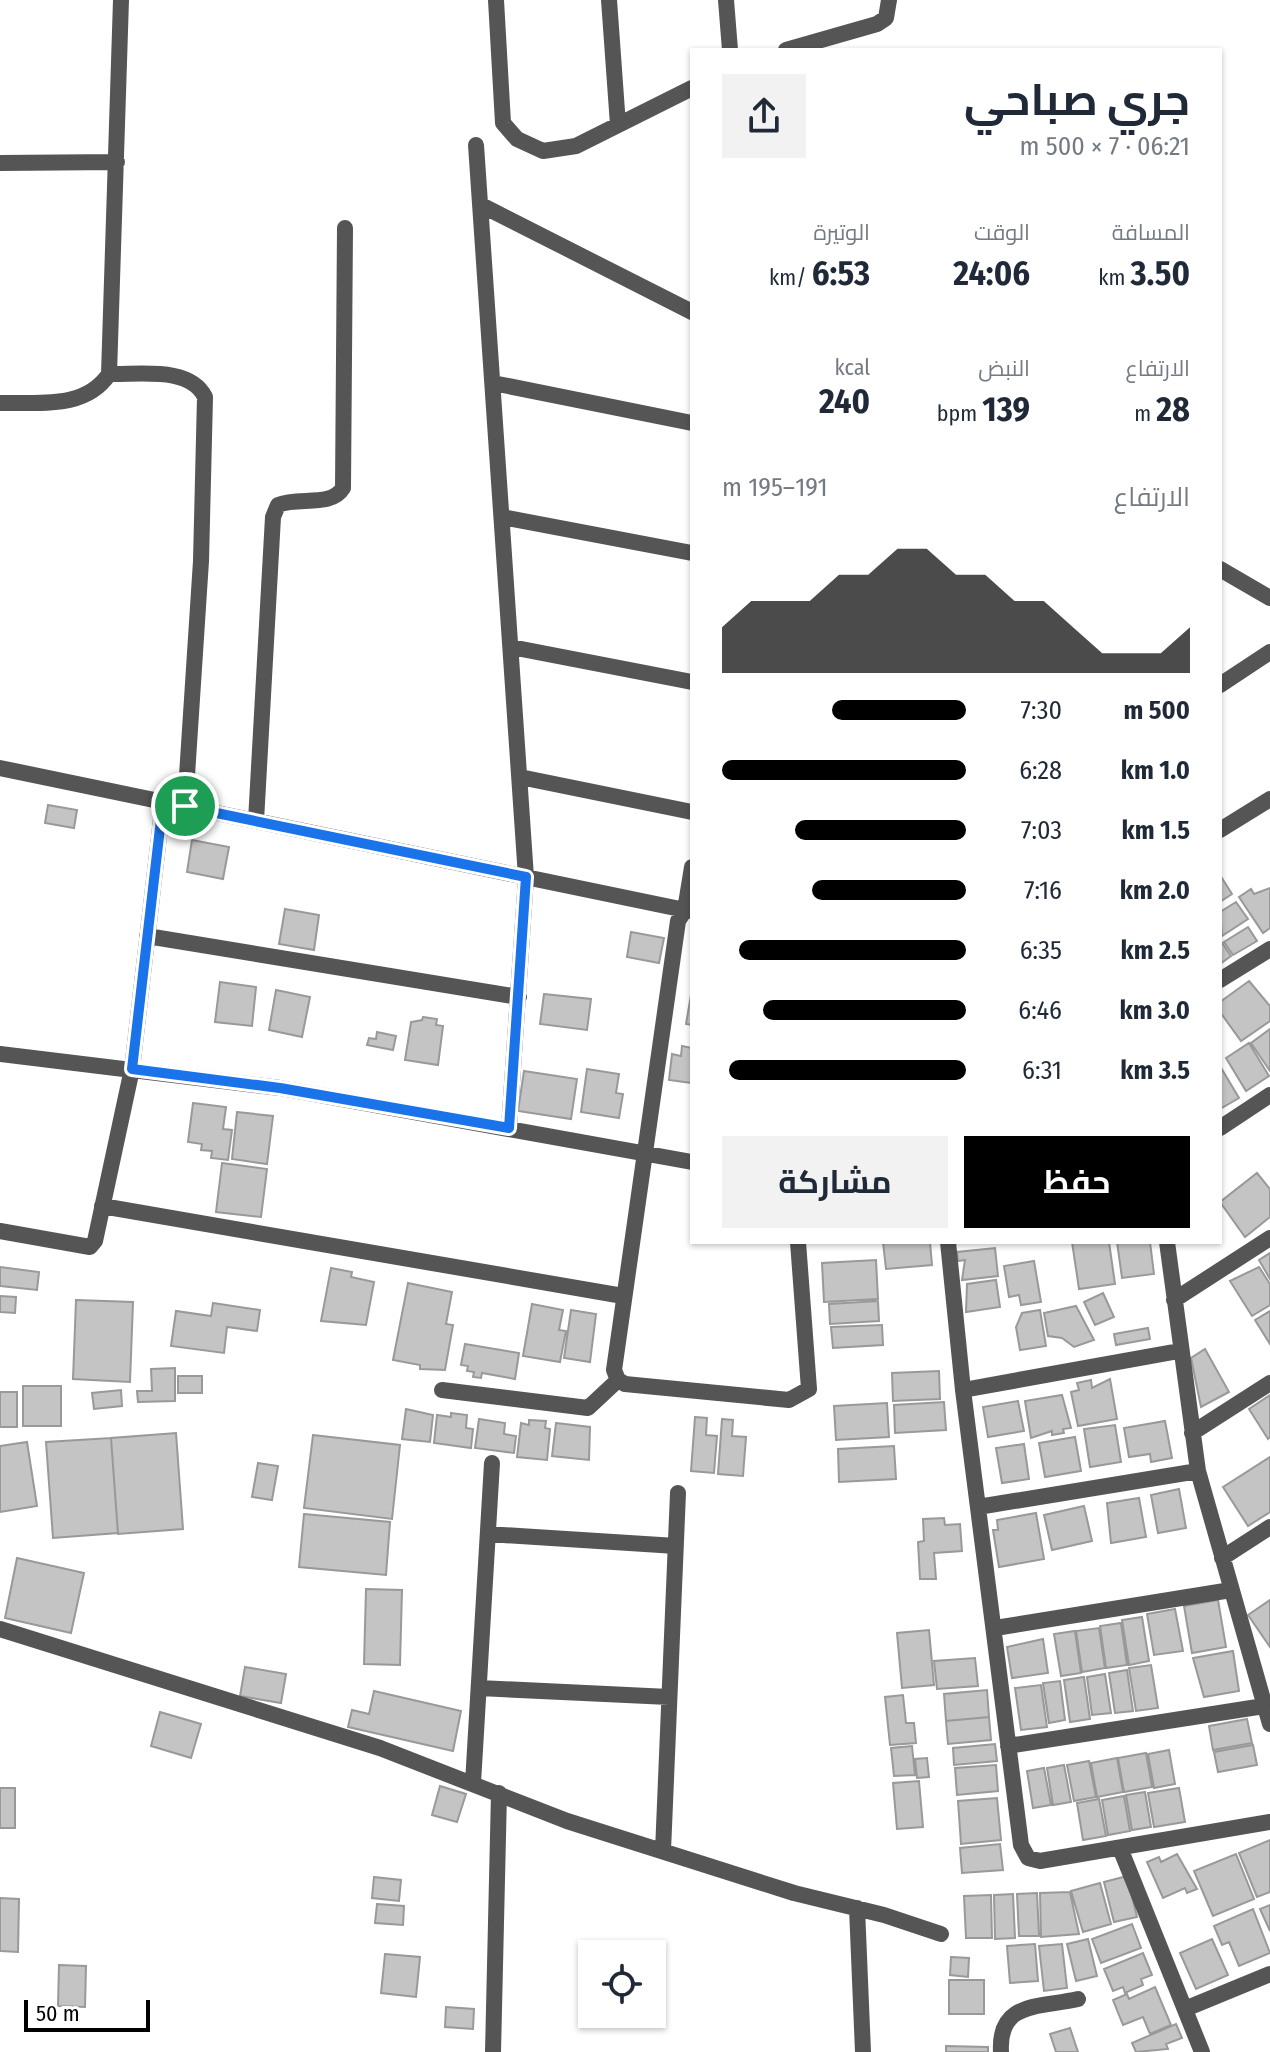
<!DOCTYPE html>
<html lang="ar">
<head>
<meta charset="utf-8">
<style>
  :root { --surface:#fff; --page:#f2f2f3; --text:#1f2937; --muted:#747a83; --accent:#000 }
  body { margin:0; font-family:"Fira Sans Condensed",Cairo,sans-serif; background:var(--page); color:var(--text); direction:rtl; height:100vh; display:flex; flex-direction:column; font-size:30px; white-space:nowrap }
  * { box-sizing:border-box; margin:0 }
  p { font-size:26px; color:var(--muted) }
  .icon { flex:none; width:44px; height:44px; fill:none; stroke:currentColor; stroke-width:2; stroke-linecap:round; stroke-linejoin:round }
  .map { position:relative; flex:1; overflow:hidden; direction:ltr }
  .side { position:absolute; left:690px; top:48px; width:532px; height:1196px; display:flex; flex-direction:column; background:var(--surface); border-radius:0px; box-shadow:0 2px 6px #0004; direction:rtl }
  .side>* { flex:none }
  .controls { position:absolute; left:578px; top:1940px; display:grid; gap:16px }
  .controls a { display:grid; place-items:center; width:88px; height:88px; border-radius:0px; background:var(--surface); box-shadow:0 2px 6px #0004; font-size:40px }
  .scale { position:absolute; left:24px; bottom:20px; width:126px; box-sizing:border-box; padding-left:8px; border:4px solid #000; border-top:0; font-size:22px; line-height:28px; white-space:nowrap; color:#000; -webkit-text-stroke:6px #fff; paint-order:stroke }
  .pin { position:absolute; display:grid; place-items:center; width:68px; height:68px; color:#fff; margin:-34px; border:4px solid #fff; border-radius:50%; box-shadow:0 2px 8px #0007 }
  .round { display:grid; place-items:center; flex:none; width:84px; height:84px; border-radius:0px; background:var(--page) }
  .overview { display:flex; align-items:center; justify-content:space-between; height:136px; padding:0 32px }
  h1 { font-size:44px; font-weight:700; line-height:60px }
  .metrics { display:grid; grid-template-columns:repeat(3,1fr); gap:12px; height:136px; padding:8px 32px }
  .metrics div { display:grid; align-content:center }
  .metrics b { font-size:34px; font-weight:700 }
  .metrics small { font-size:22px; font-weight:400 }
  .metrics p { font-size:22px }
  .chart { height:224px; padding:16px 32px }
  .chart p { display:flex; justify-content:space-between }
  .chart svg { width:100%; height:144px; margin-top:8px; fill:var(--accent); opacity:.7 }
  .primary-button { display:flex; gap:16px; margin-top:auto; padding:16px 32px }
  .primary-button a { flex:1; height:92px; border-radius:0px; background:var(--accent); color:#fff; font-size:32px; font-weight:700; line-height:92px; text-align:center }
  .primary-button a+a { background:var(--page); color:var(--text) }
  ul { padding:0 32px; list-style:none; font-size:26px }
  li { display:grid; grid-template-columns:128px 96px 1fr; align-items:center; height:60px }
  li i { height:20px; border-radius:10px; background:var(--accent) }
  .map>svg:first-child { display:block }
  .building { fill:#c4c4c4; stroke:#999; stroke-width:2 }
  .lines { fill:none; stroke-linecap:round; stroke-linejoin:round }
  .minor { stroke:#555; stroke-width:16 }
  .route-casing { stroke:#fff; stroke-width:16 }
  .route { stroke:#1a73e8; stroke-width:10 }
</style>
</head>
<body>
<div class="map">
<svg width="1270" height="2052" viewBox="0 0 1270 2052">
  <rect width="100%" height="100%" fill="#fff"/>
  <path class="building" d="M48 805 77 810 74 828 45 823Z
    M192 840 229 847 223 879 187 872Z
    M1220 875 1232 894 1220 902Z
    M1270 888V928L1263 933 1239 897 1251 889 1254 894Z
    M1236 902 1248 919 1222 936 1220 912Z
    M285 909 319 915 314 950 279 944Z
    M1248 927 1257 941 1233 955 1224 942Z
    M631 932 664 938 659 963 627 957Z
    M1220 940 1231 956 1220 964Z
    M1249 981 1270 1006V1021L1241 1041 1220 1012V1002Z
    M220 982 256 987 252 1026 215 1022Z
    M692 989V1025L686 1024Z
    M276 990 310 997 302 1037 269 1030Z
    M544 994 591 999 587 1030 540 1024Z
    M423 1017 437 1019 436 1025 443 1026 438 1065 405 1060 411 1022 422 1020Z
    M1270 1029V1071L1251 1043Z
    M377 1032 396 1036 393 1050 367 1045 369 1038 376 1039Z
    M1249 1043 1269 1076 1246 1091 1226 1058Z
    M682 1046 692 1048V1083L669 1080 672 1054 681 1056Z
    M1220 1066 1239 1098 1220 1109Z
    M587 1069 619 1074 616 1093 623 1094 619 1118 581 1112Z
    M524 1071 577 1079 571 1119 518 1111Z
    M193 1103 226 1107 223 1129 232 1130 228 1160 211 1158 212 1151 201 1150 202 1144 188 1142Z
    M237 1112 273 1116 267 1164 232 1159Z
    M222 1163 267 1169 261 1217 216 1212Z
    M1257 1173 1270 1189V1217L1245 1237 1220 1202Z
    M883 1242H930L932 1265 886 1269Z
    M1072 1242H1109L1115 1284 1079 1289Z
    M1117 1242H1150L1154 1274 1122 1278Z
    M995 1248 998 1276 962 1280 965 1260 958 1261 957 1252Z
    M1270 1253V1279L1259 1260Z
    M876 1260 878 1299 824 1302 822 1263Z
    M1034 1261 1041 1302 1021 1305 1019 1295 1009 1297 1004 1266Z
    M0 1267 39 1272 37 1290 0 1286Z
    M1259 1267 1270 1284V1305L1252 1316 1230 1281Z
    M331 1268 352 1272 351 1277 374 1282 366 1325 321 1321Z
    M996 1280 1000 1307 966 1312 967 1284Z
    M408 1283 452 1292 446 1324 453 1325 445 1370 420 1369V1365L393 1360Z
    M1103 1293 1114 1317 1095 1325 1084 1302Z
    M0 1296 16 1297 15 1313 0 1312Z
    M76 1300 133 1302 130 1382 73 1379Z
    M878 1301 879 1321 830 1324 829 1304Z
    M213 1303 260 1310 257 1331 227 1327 224 1353 171 1346 176 1311 211 1316Z
    M532 1304 563 1310 559 1330 566 1331 560 1362 523 1356Z
    M1076 1306 1094 1340 1074 1347 1062 1338 1048 1336 1044 1313Z
    M571 1310 596 1314 590 1362 564 1358Z
    M1040 1310 1046 1346 1020 1350 1016 1327 1022 1313Z
    M1270 1311V1344L1255 1320Z
    M882 1325 883 1345 833 1348 831 1327Z
    M1148 1328 1150 1339 1116 1345 1114 1334Z
    M465 1344 519 1353 515 1379 482 1373 481 1378 473 1377 474 1372 467 1371 468 1366 461 1365Z
    M1205 1349 1229 1392 1201 1407 1191 1358Z
    M175 1368V1401L138 1402 137 1391H152L151 1369Z
    M939 1371 940 1399 893 1401 892 1373Z
    M178 1376H202V1393H178Z
    M1110 1379 1117 1419 1078 1426 1071 1392 1079 1390 1077 1383 1091 1380 1092 1388Z
    M23 1386H61V1426H23Z
    M121 1390 122 1406 94 1409 92 1393Z
    M0 1392H17V1427H0Z
    M1062 1395 1071 1428 1063 1429 1064 1433 1052 1435V1431L1031 1438 1025 1401Z
    M1270 1395V1437L1268 1439 1249 1409Z
    M1018 1401 1024 1431 988 1437 983 1407Z
    M944 1402 946 1430 895 1433 894 1405Z
    M887 1403 889 1437 836 1440 834 1406Z
    M406 1409 433 1415 430 1442 402 1439Z
    M451 1413 467 1415 466 1428 473 1429 471 1448 434 1443 437 1415 451 1417Z
    M695 1417 707 1418 706 1435 717 1436 714 1473 691 1471Z
    M479 1419 505 1423 504 1434 516 1436 514 1453 475 1448Z
    M722 1419 733 1420 732 1436 746 1437 743 1476 718 1474Z
    M529 1420 546 1421 545 1428 550 1429 547 1460 517 1457 521 1423 529 1425Z
    M1165 1421 1172 1458 1151 1462 1150 1454 1129 1457 1124 1428Z
    M556 1423 590 1427 589 1460 552 1456Z
    M1115 1425 1121 1462 1090 1467 1084 1429Z
    M176 1433 183 1529 118 1534 111 1438Z
    M313 1435 400 1445 392 1519 304 1508Z
    M1075 1437 1081 1471 1045 1477 1039 1443Z
    M111 1438 118 1533 53 1538 46 1442Z
    M27 1442 37 1506 0 1512V1446Z
    M1024 1444 1029 1479 1002 1483 996 1448Z
    M894 1446 896 1479 839 1482 838 1449Z
    M1270 1457V1512L1248 1526 1223 1487Z
    M258 1463 278 1466 272 1500 252 1497Z
    M1179 1489 1186 1528 1158 1533 1151 1495Z
    M1139 1498 1146 1537 1111 1543 1107 1503Z
    M1084 1506 1092 1541 1052 1550 1044 1515Z
    M1036 1513 1044 1559 999 1567 993 1530H998L997 1520Z
    M304 1514 390 1522 386 1575 299 1567Z
    M944 1518 945 1525 960 1524 962 1551 934 1553 936 1579H920L918 1542 924 1541 923 1519Z
    M17 1558 84 1573 71 1633 5 1618Z
    M366 1589 402 1590 400 1665 364 1664Z
    M1218 1600 1226 1647 1192 1653 1184 1606Z
    M1270 1600V1647L1248 1615Z
    M1175 1609 1183 1651 1154 1655 1147 1614Z
    M1142 1617 1149 1661 1129 1665 1122 1620Z
    M1121 1623 1127 1665 1106 1668 1100 1626Z
    M1099 1628 1105 1668 1082 1672 1076 1631Z
    M929 1630 934 1685 902 1688 897 1633Z
    M1075 1631 1081 1673 1061 1676 1054 1634Z
    M1043 1639 1048 1673 1012 1678 1007 1647Z
    M1233 1651 1239 1691 1204 1697 1193 1658Z
    M975 1658 978 1686 937 1689 934 1661Z
    M1151 1665 1158 1708 1136 1711 1129 1668Z
    M245 1667 286 1674 281 1703 240 1696Z
    M1127 1670 1133 1711 1115 1713 1109 1673Z
    M1105 1674 1111 1713 1092 1715 1087 1677Z
    M1084 1677 1090 1719 1070 1722 1064 1680Z
    M1060 1681 1065 1720 1049 1723 1043 1683Z
    M1041 1685 1047 1727 1021 1730 1015 1688Z
    M987 1690 989 1717 946 1721 944 1694Z
    M374 1691 461 1711 453 1751 348 1727 352 1710 369 1714Z
    M903 1695 906 1723H914L916 1743 890 1745 885 1697Z
    M160 1712 201 1724 191 1758 151 1746Z
    M989 1717 991 1740 948 1744 946 1721Z
    M1247 1719 1252 1743 1213 1750 1209 1726Z
    M995 1744 997 1761 954 1765 953 1748Z
    M1253 1745 1257 1765 1218 1772 1214 1752Z
    M912 1746 915 1775 894 1776 891 1748Z
    M1169 1750 1175 1784 1154 1788 1148 1754Z
    M1146 1753 1152 1787 1124 1792 1118 1758Z
    M927 1758 929 1777 917 1778 915 1759Z
    M1117 1758 1123 1792 1097 1797 1091 1763Z
    M1089 1761 1096 1797 1074 1801 1067 1765Z
    M996 1765 998 1791 957 1795 955 1768Z
    M1064 1765 1071 1802 1053 1805 1047 1768Z
    M1044 1768 1051 1805 1033 1808 1027 1771Z
    M919 1781 923 1827 897 1829 893 1783Z
    M440 1786 466 1794 457 1822 432 1815Z
    M0 1788H15V1828H0Z
    M1179 1788 1185 1822 1154 1827 1148 1793Z
    M1145 1792 1151 1827 1132 1830 1126 1795Z
    M1124 1796 1130 1831 1108 1835 1102 1800Z
    M997 1798 1001 1840 961 1844 958 1801Z
    M1099 1799 1106 1836 1083 1840 1077 1803Z
    M1270 1840V1892L1257 1897 1239 1853Z
    M1000 1844 1003 1870 962 1873 960 1848Z
    M1177 1854 1197 1889 1187 1893 1185 1888 1163 1898 1147 1862 1159 1857 1161 1862Z
    M1236 1854 1254 1899 1213 1916 1194 1871Z
    M1127 1876 1137 1917 1114 1922 1104 1882Z
    M374 1877 401 1880 399 1901 372 1898Z
    M1100 1883 1111 1924 1083 1932 1071 1891Z
    M1070 1892 1079 1934 1041 1937 1040 1893Z
    M1037 1893 1039 1936H1019L1017 1894Z
    M1013 1894 1015 1938 995 1939 994 1895Z
    M991 1895 992 1938H966L964 1896Z
    M0 1898 19 1899 18 1952 0 1951Z
    M377 1904 404 1906 403 1925 375 1923Z
    M1270 1905V1931L1260 1909Z
    M1253 1909 1270 1953 1239 1966 1229 1942 1222 1945 1214 1926Z
    M1132 1924 1141 1948 1101 1963 1092 1939Z
    M1088 1939 1097 1976 1076 1981 1067 1944Z
    M1212 1939 1228 1975 1196 1989 1180 1953Z
    M1035 1944 1038 1981 1010 1983 1007 1946Z
    M1062 1944 1067 1988 1044 1991 1039 1946Z
    M1143 1953 1152 1975 1141 1979 1143 1985 1125 1993 1123 1987 1113 1991 1104 1969Z
    M385 1954 420 1957 416 1997 381 1993Z
    M951 1957 969 1958 968 1977 950 1975Z
    M59 1965 86 1966 85 2007 58 2006Z
    M949 1980H984V2014H949Z
    M1155 1987 1171 2025 1150 2034 1143 2017 1123 2025 1113 2000 1127 1994 1129 1999Z
    M446 2007 474 2009 473 2029 445 2027Z
    M1176 2024 1182 2038 1166 2044 1168 2049 1136 2052 1132 2043Z
    M1070 2028 1078 2052H1056L1050 2034Z
    M946 2046 988 2047V2052H946Z"/>
  <g class="lines">
    <path class="minor" d="M496 0 503 123 517 139 543 151 576 146 692 88
      M609 0 618 125
      M726 0 730 50
      M786 50 877 24 886 18 889 0
      M476 145 526 877 509 1128
      M0 163 117 162
      M481 205 692 312
      M109 374C139 375 190 366 205 397L201 561 185 806
      M493 383 692 423
      M0 403C38 402 85 410 109 374L121 0
      M502 517 692 553
      M1220 569 1270 598
      M511 647 692 682
      M1220 685 1270 652
      M0 768 685 910 692 867
      M520 777 692 812
      M256 821 273 517 278 505C298 496 331 508 343 488L345 228
      M1220 830 1270 799
      M692 911 685 910 678 921 614 1370 618 1380 625 1384 789 1400 809 1389 798 1242
      M147 936 519 997
      M1220 980 1270 949
      M0 1054 280 1088 692 1162
      M1220 1128 1270 1095
      M102 1206 623 1296
      M0 1231 90 1247 95 1241 132 1069 163 802
      M948 1242 963 1390 1021 1845 1028 1858 1040 1861 1270 1822
      M1167 1242 1198 1471 1270 1724
      M1174 1300 1270 1238
      M442 1390 588 1408 618 1380
      M963 1390 1179 1351
      M1192 1433 1270 1383
      M978 1507 1198 1471
      M488 1534 676 1546
      M1222 1558 1270 1527
      M995 1628 1231 1590
      M0 1629 380 1748 567 1821 794 1893 884 1915 941 1934
      M479 1688 669 1697
      M1008 1746 1264 1706
      M473 1783 492 1463
      M1120 1848 1202 2052
      M663 1851 678 1493
      M857 1908 863 2052
      M1185 2009 1270 1974
      M493 2052 499 1793
      M1001 2052C998 2001 1039 2008 1078 1999"/>
  </g>
  <g class="lines">
    <defs>
      <path id="route" d="M163 802 526 877 509 1128 280 1088 132 1069Z"/>
    </defs>
    <use href="#route" class="route-casing"/>
    <use href="#route" class="route"/>
  </g>
</svg>
<div class="controls">
<a><svg class="icon" aria-label="locate" viewBox="0 0 24 24"><circle cx="12" cy="12" r="6"/><path d="M12 2v4M12 18v4M2 12h4M18 12h4"/></svg></a>
</div>
<div class="scale">50 m</div>
<div class="pin" style="left:185px;top:806px;background:#1e9e55"><svg class="icon" aria-label="arrive" viewBox="0 0 24 24"><path d="M6 21V4h12l-3 4 3 4H6"/></svg></div>
<section class="side">
<div class="overview"><div><h1>جري صباحي</h1><p>06:21 · 7 × 500 m</p></div><a class="round"><svg class="icon" aria-label="share" viewBox="0 0 24 24"><path d="M12 15V3M7 8l5-5 5 5M5 13v7h14v-7"/></svg></a></div>
<div class="metrics">
<div><p>المسافة</p><b>3.50<small> km</small></b></div>
<div><p>الوقت</p><b>24:06</b></div>
<div><p>الوتيرة</p><b>6:53<small> /km</small></b></div>
</div>
<div class="metrics">
<div><p>الارتفاع</p><b>28<small> m</small></b></div>
<div><p>النبض</p><b>139<small> bpm</small></b></div>
<div><p>kcal</p><b>240</b></div>
</div>
<div class="chart"><p><span>الارتفاع</span>191–195 m</p>
<svg viewBox="0 0 160 44" preserveAspectRatio="none"><path d="M0 44V30L10 22L20 22L30 22L40 14L50 14L60 6L70 6L80 14L90 14L100 22L110 22L120 30L130 38L140 38L150 38L160 30V44z"/></svg>
</div>
<ul>
<li><b>500 m</b>7:30<i style="width:55%"></i></li>
<li><b>1.0 km</b>6:28<i style="width:100%"></i></li>
<li><b>1.5 km</b>7:03<i style="width:70%"></i></li>
<li><b>2.0 km</b>7:16<i style="width:63%"></i></li>
<li><b>2.5 km</b>6:35<i style="width:93%"></i></li>
<li><b>3.0 km</b>6:46<i style="width:83%"></i></li>
<li><b>3.5 km</b>6:31<i style="width:97%"></i></li>
</ul>
<div class="primary-button"><a>حفظ</a><a>مشاركة</a></div>
</section>
</div>
</body>
</html>
